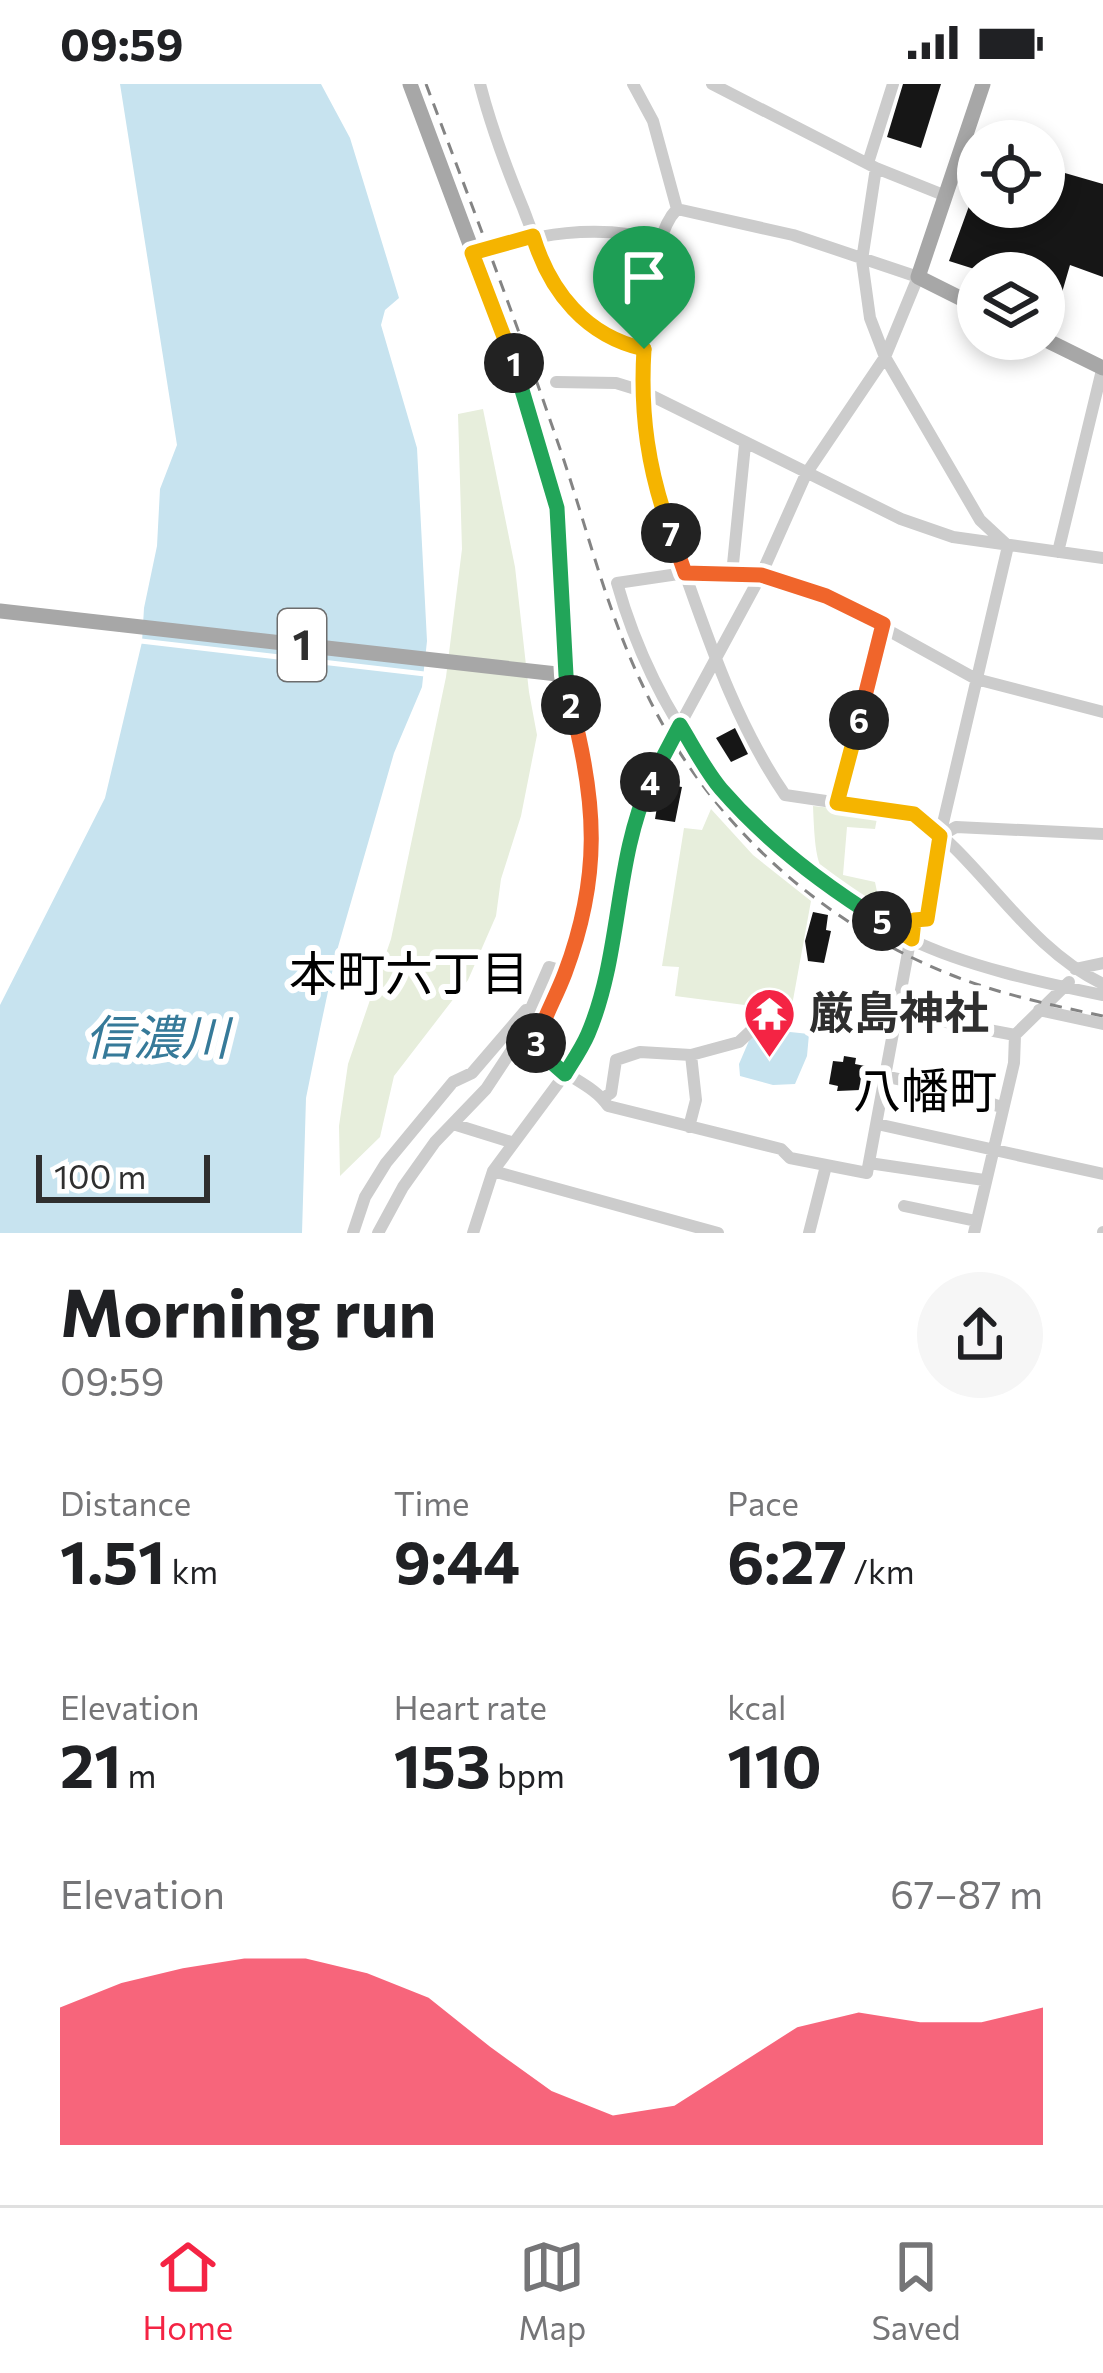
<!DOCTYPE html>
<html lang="en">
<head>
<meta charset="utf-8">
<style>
  :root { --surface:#fff; --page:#f6f6f6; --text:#202124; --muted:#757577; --line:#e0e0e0; --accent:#f42444 }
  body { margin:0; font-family:Commissioner,"Noto Sans JP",sans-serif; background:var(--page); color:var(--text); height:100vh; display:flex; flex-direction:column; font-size:45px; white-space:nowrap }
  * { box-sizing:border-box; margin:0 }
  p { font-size:39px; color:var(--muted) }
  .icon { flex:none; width:66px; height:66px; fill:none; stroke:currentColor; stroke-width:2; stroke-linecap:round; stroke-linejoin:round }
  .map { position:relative; height:1149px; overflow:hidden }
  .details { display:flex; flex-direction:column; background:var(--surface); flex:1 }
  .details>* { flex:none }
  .controls { position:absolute; left:957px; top:36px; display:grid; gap:24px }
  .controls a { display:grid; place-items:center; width:108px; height:108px; border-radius:50%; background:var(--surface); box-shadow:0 6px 18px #0003; font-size:60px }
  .scale { position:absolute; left:36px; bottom:30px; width:174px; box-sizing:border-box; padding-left:12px; border:6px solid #2f2f2f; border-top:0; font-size:33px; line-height:42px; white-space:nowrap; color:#2f2f2f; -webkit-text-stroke:9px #fff; paint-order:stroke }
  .pin { position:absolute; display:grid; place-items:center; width:102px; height:102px; color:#fff; margin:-123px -51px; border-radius:50% 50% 50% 0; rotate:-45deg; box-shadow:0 0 12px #0007 }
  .pin .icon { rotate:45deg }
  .km { position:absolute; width:60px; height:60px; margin:-30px; border-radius:50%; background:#222; color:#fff; font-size:33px; line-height:60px; text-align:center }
  .round { display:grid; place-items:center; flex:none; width:126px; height:126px; border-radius:63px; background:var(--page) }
  .overview { display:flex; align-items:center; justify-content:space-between; height:204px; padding:0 60px }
  h1 { font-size:66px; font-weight:700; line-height:90px }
  .metrics { display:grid; grid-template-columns:repeat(3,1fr); gap:18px; height:204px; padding:12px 60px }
  .metrics div { display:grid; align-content:center }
  .metrics b { font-size:60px; font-weight:700 }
  .metrics small { font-size:33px; font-weight:400 }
  .metrics p { font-size:33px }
  .chart { height:336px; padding:24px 60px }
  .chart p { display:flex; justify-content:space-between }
  .chart svg { width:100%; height:216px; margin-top:12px; fill:var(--accent); opacity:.7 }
  .status { display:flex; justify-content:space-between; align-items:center; height:84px; padding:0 60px; background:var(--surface); direction:ltr }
  .status svg { height:33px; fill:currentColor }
  .menu { display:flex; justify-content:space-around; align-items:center; height:168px; border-top:3px solid var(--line); background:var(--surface); font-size:33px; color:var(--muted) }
  .menu a { display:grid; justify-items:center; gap:6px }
  .menu .on { color:var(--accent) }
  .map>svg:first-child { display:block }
  .green { fill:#e7eedc }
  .water { fill:#c7e3ef }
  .pier { fill:#fff }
  .building { fill:#161616 }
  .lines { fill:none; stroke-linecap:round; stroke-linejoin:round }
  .minor { stroke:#ccc; stroke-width:12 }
  .major { stroke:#a7a7a7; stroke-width:15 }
  .rail { stroke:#848484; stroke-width:3; stroke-dasharray:12 9; stroke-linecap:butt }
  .split-1-casing { stroke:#fff; stroke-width:24 }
  .split-2-casing { stroke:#fff; stroke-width:24 }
  .split-3-casing { stroke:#fff; stroke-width:24 }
  .split-4-casing { stroke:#fff; stroke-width:24 }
  .split-5-casing { stroke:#fff; stroke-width:24 }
  .split-6-casing { stroke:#fff; stroke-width:24 }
  .split-7-casing { stroke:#fff; stroke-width:24 }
  .split-8-casing { stroke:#fff; stroke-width:24 }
  .split-1 { stroke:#f5b400; stroke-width:15 }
  .split-2 { stroke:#22a559; stroke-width:15 }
  .split-3 { stroke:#f0652b; stroke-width:15 }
  .split-4 { stroke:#22a559; stroke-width:15 }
  .split-5 { stroke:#22a559; stroke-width:15 }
  .split-6 { stroke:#f5b400; stroke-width:15 }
  .split-7 { stroke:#f0652b; stroke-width:15 }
  .split-8 { stroke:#f5b400; stroke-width:15 }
  .labels { text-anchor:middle; stroke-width:12; stroke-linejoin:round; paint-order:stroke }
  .shield { fill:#fff; stroke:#6d6d6d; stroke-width:3 }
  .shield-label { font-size:42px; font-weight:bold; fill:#2f2f2f }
  .poi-label { font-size:45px; font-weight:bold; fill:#2f2f2f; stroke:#fff; text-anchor:start }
  .neighbourhood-label { font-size:48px; fill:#000; stroke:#fff }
  .water-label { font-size:48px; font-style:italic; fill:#367a99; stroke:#fff }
</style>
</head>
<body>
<div class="status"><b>09:59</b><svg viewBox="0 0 49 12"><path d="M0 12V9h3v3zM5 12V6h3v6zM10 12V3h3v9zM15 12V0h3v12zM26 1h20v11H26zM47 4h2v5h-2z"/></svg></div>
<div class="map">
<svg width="1103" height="1149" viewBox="0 0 1103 1149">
  <rect width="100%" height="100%" fill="#fff"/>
  <path class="green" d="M483 325 515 483 529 608 537 651 521 732 501 795 496 832 468 896 394 992 380 1053 340 1092 339 1042 348 980 391 855 446 593 462 465 458 330Z
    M813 722 878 729 875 745 847 743 843 791 875 798 882 832C819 792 816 798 813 722Z
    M711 725 753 771 811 817 791 927 675 912 679 883 662 882 684 744 702 746Z"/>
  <path class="water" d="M120 0H321L350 54 399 214 385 226 381 241 417 364 427 557 422 603 394 669 336 870 320 945 306 1014 302 1149H0V921L105 714 142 558 144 524 157 462 160 405 177 361Z
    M784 942 790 948 809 950 807 972 795 1000 773 1001 740 992 739 980 751 952Z"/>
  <path class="pier" d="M137 554 429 588V593L136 559Z"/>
  <path class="building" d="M903 0H941L921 64 887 53Z
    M1044 83 1103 100V193L1070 181 1061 212 1044 206V189H987L949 177 977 100 978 123H1044Z
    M735 644 748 670 731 678 716 654Z
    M669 701 682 703 675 738 655 735 659 711 668 712Z
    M813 828 828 831 826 846 831 847 824 879 808 877 805 857Z
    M844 972 856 974 855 980 865 982 860 1006 837 1007 838 1002 829 1000 833 977 843 978Z"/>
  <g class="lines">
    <path class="minor" d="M480 0C491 43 506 83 523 124 549 192 565 247 644 265
      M633 0 653 37 677 125C657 146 655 186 652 213 645 262 638 311 645 360 652 403 669 443 683 484 711 563 737 641 785 711L914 730C981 775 1025 863 1103 900
      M712 0 876 84 862 176 870 234 885 273 980 436 1008 462
      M868 79 893 0
      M876 84 946 112
      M472 169C536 151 596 138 662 157
      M556 298 616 299 642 307 901 435 953 453 1103 474
      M1058 468 1103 282
      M732 490 745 361
      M566 591C570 633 585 675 591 717 604 799 568 884 536 957 549 990 590 995 608 1022L781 1065 790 1074 867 1089 914 836 927 835 940 752 1008 462
      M1103 628 976 595 826 512 761 491 685 489 617 499C660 652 768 783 910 855 965 882 1043 899 1103 911
      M837 719 883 540
      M940 752 956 743 1103 750
      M1075 885 1103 879
      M1039 926 1103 940
      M899 929 1015 951
      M1015 951 1069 898
      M888 993 952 1006 1001 1023
      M603 1014 611 1009 616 976 640 968 691 971 739 958 755 943 780 937
      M453 1040 511 1058
      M877 1040 1103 1090
      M689 1043 696 1016 691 971
      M869 1079 984 1096
      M493 1087 718 1149
      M904 1122 976 1137
      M353 1149 365 1113 386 1079 453 998 472 989 526 926
      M378 1149 403 1103 435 1058 486 1005 515 961 549 883 566 888
      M473 1149 493 1087 565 990 587 953 600 907 634 744 656 685 761 491 806 390 885 273 918 193 793 151 677 125
      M809 1149 826 1082
      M974 1149 1014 979 1015 951
      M1103 1149V1148"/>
    <path class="major" d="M978 223 918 193 983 0
      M1044 255 1103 284
      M0 527 566 591 557 424 511 270 410 0"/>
    <path class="rail" d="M426 0C471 119 517 239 558 359 586 439 605 523 642 600 705 736 822 843 962 895 1008 912 1056 922 1103 932"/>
  </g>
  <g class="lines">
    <defs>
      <path id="split-1" d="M514 279 472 169 533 152C550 208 586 252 644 265"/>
      <path id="split-2" d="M514 279 557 424 566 591 571 621"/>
      <path id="split-3" d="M536 959C543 935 556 913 565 889 601 793 597 719 571 621"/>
      <path id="split-4" d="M536 959 540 968 565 990C573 977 582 964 588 950 622 870 614 777 650 698"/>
      <path id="split-5" d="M650 698 680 641C693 662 705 686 721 705 767 758 822 800 882 837"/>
      <path id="split-6" d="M859 636 837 719 914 730 940 752 927 835 914 836 912 855 882 837"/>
      <path id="split-7" d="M671 449 685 489 761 491 826 512 883 540 859 636"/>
      <path id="split-8" d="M644 265C640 330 648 387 671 449"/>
    </defs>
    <use href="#split-1" class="split-1-casing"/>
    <use href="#split-2" class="split-2-casing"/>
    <use href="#split-3" class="split-3-casing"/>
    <use href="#split-4" class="split-4-casing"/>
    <use href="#split-5" class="split-5-casing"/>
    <use href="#split-6" class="split-6-casing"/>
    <use href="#split-7" class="split-7-casing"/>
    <use href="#split-8" class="split-8-casing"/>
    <use href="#split-1" class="split-1"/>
    <use href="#split-2" class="split-2"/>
    <use href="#split-3" class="split-3"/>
    <use href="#split-4" class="split-4"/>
    <use href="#split-5" class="split-5"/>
    <use href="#split-6" class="split-6"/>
    <use href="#split-7" class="split-7"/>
    <use href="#split-8" class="split-8"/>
  </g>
  <defs>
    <symbol id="temple-pin" viewBox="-11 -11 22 30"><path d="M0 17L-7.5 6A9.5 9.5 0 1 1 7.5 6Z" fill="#f42444" stroke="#fff"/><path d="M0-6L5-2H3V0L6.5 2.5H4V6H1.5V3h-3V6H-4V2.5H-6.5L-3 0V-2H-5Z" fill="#fff"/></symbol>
  </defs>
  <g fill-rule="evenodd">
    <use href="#temple-pin" x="740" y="900" width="59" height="81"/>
  </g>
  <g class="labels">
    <rect class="shield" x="278" y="525" width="48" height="72" rx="9"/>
    <g class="shield-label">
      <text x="302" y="576">1</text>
    </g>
    <g class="poi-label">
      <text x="809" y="945">厳島神社</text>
    </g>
    <g class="neighbourhood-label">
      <text x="409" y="907">本町六丁目</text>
      <text x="925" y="1024">八幡町</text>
    </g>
    <g class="water-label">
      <text x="157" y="971">信濃川</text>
    </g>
  </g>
</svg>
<div class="controls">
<a><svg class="icon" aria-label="locate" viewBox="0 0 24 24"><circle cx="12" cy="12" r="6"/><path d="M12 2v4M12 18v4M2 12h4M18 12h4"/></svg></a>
<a><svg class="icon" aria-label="layers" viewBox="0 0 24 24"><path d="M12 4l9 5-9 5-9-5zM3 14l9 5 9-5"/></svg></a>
</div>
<div class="scale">100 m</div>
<div class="pin" style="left:644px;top:265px;background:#1e9e55"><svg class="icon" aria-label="arrive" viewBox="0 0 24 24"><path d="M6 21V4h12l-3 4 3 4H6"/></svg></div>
<b class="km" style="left:514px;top:279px">1</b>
<b class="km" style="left:571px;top:621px">2</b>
<b class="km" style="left:536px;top:959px">3</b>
<b class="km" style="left:650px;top:698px">4</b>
<b class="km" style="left:882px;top:837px">5</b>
<b class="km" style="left:859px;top:636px">6</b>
<b class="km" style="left:671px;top:449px">7</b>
</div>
<section class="details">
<div class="overview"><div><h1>Morning run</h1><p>09:59</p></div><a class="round"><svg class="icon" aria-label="share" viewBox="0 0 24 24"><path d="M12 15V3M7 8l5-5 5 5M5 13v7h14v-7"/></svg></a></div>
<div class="metrics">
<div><p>Distance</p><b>1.51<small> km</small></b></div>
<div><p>Time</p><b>9:44</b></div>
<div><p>Pace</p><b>6:27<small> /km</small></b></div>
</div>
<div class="metrics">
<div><p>Elevation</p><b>21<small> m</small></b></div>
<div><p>Heart rate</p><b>153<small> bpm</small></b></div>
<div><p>kcal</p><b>110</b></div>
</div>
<div class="chart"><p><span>Elevation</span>67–87 m</p>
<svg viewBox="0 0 160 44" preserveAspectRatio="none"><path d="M0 44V16L10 11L20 8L30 6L40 6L50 9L60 14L70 24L80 33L90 38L100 36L110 28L120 20L130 17L140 19L150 19L160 16V44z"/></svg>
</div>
</section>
<nav class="menu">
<a class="on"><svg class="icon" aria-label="home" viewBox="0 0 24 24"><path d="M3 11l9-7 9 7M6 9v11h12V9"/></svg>Home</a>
<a><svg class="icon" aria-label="map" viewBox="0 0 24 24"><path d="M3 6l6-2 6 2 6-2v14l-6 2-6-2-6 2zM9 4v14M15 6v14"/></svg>Map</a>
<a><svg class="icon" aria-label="saved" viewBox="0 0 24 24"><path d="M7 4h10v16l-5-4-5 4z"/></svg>Saved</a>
</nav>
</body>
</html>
